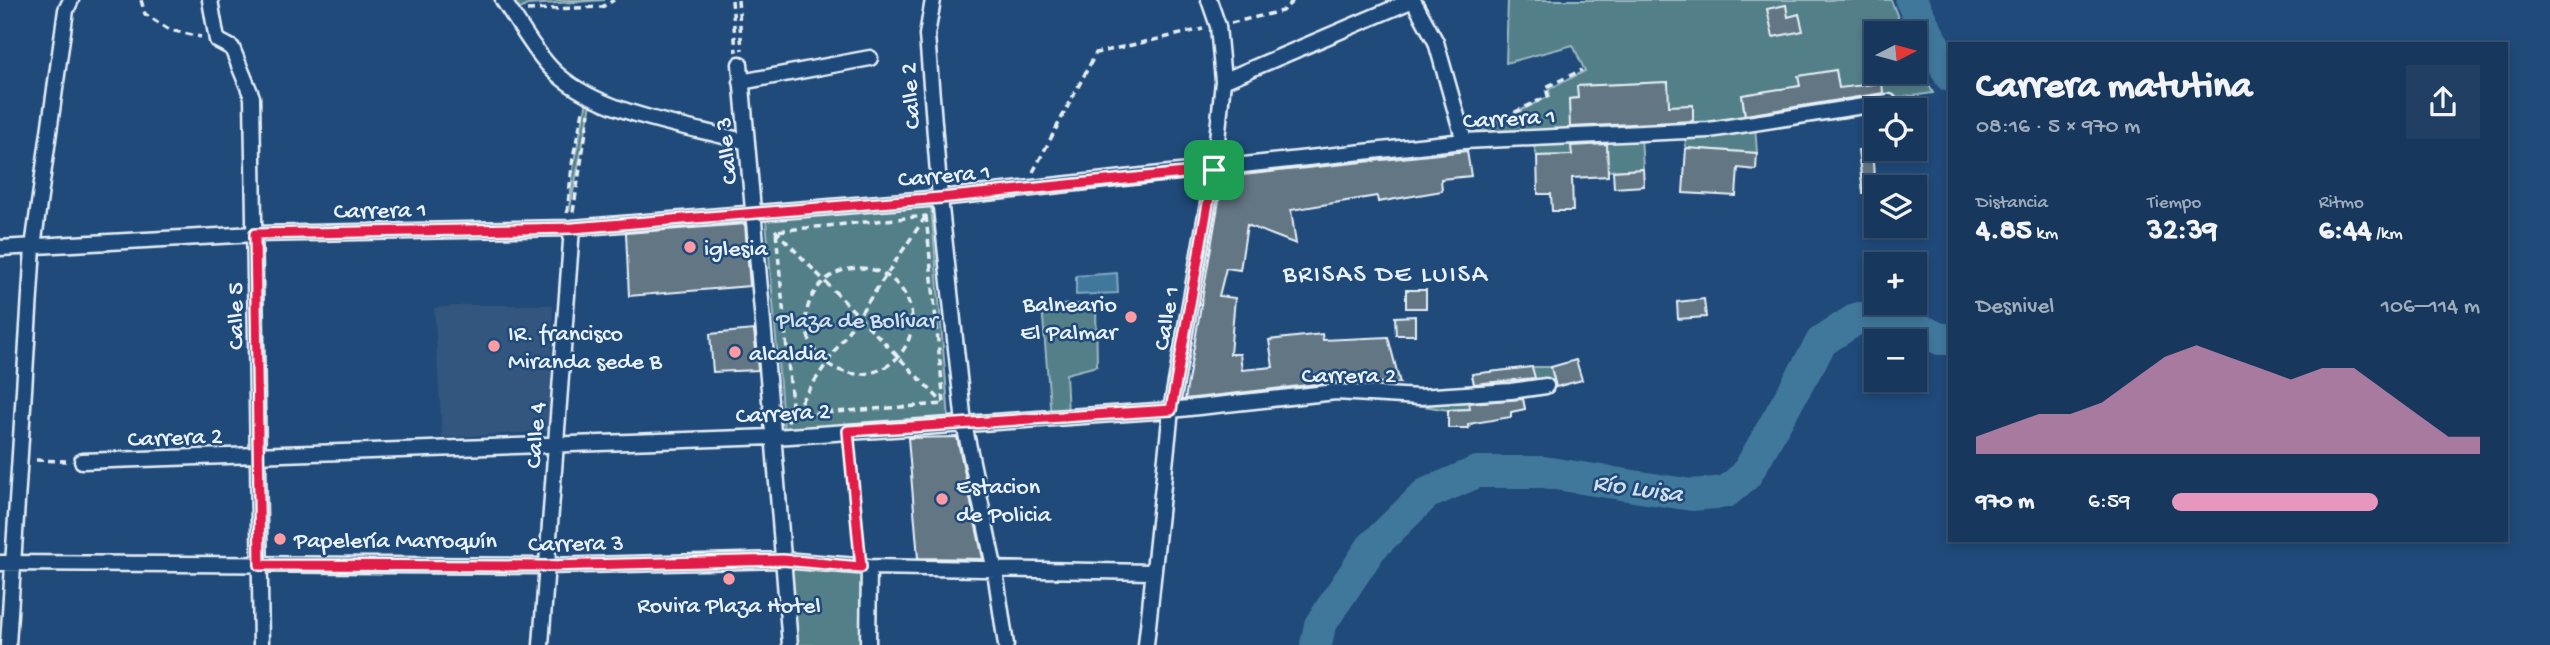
<!DOCTYPE html>
<html lang="es">
<head>
<meta charset="utf-8">
<style>
  :root { --surface:#17385c; --page:#203f62; --text:#f1f3f6; --muted:#9eacbb; --line:#365272; --accent:#e797bd }
  body { margin:0; font-family:"Gochi Hand",sans-serif; background:var(--page); color:var(--text); height:100vh; display:flex; flex-direction:column; font-size:26px; white-space:nowrap }
  * { box-sizing:border-box; margin:0 }
  p { font-size:23px; color:var(--muted) }
  .icon { flex:none; width:38px; height:38px; fill:none; stroke:currentColor; stroke-width:2; stroke-linecap:round; stroke-linejoin:round }
  .map { position:relative; flex:1; overflow:hidden }
  .details { position:absolute; left:1948px; top:42px; width:560px; height:500px; display:flex; flex-direction:column; background:var(--surface); border-radius:0px; box-shadow:0 4px 10px #0003,0 0 0 2px var(--line) }
  .details>* { flex:none }
  .needle { width:46px; rotate:84deg }
  .controls { position:absolute; left:1864px; top:21px; display:grid; gap:14px }
  .controls a { display:grid; place-items:center; width:63px; height:63px; border-radius:0px; background:var(--surface); box-shadow:0 4px 10px #0003,0 0 0 2px var(--line); font-size:35px }
  .pin { position:absolute; display:grid; place-items:center; width:60px; height:60px; color:#fff; margin:-30px; border-radius:14px; box-shadow:0 4px 10px #0006 }
  .round { display:grid; place-items:center; flex:none; width:74px; height:74px; border-radius:0px; background:var(--page) }
  .headline { display:flex; align-items:center; justify-content:space-between; height:119px; padding:0 28px }
  h1 { font-size:38px; font-weight:800; line-height:52px }
  .figures { display:grid; grid-template-columns:repeat(3,1fr); gap:10px; height:119px; padding:7px 28px }
  .figures div { display:grid; align-content:center }
  .figures b { font-size:30px; font-weight:800 }
  .figures small { font-size:19px; font-weight:400 }
  .figures p { font-size:19px }
  .chart { height:196px; padding:14px 28px }
  .chart p { display:flex; justify-content:space-between }
  .chart svg { width:100%; height:126px; margin-top:7px; fill:var(--accent); opacity:.7 }
  ul { padding:0 28px; list-style:none; font-size:23px }
  li { display:grid; grid-template-columns:112px 84px 1fr; align-items:center; height:52px }
  li i { height:18px; border-radius:9px; background:var(--accent) }
  .map>svg:first-child { display:block }
  .built { fill:#33577d }
  .green { fill:#527f88; stroke:#9db8c0; stroke-width:2 }
  .water { fill:#40789c; stroke:#83a8c1; stroke-width:2 }
  .lines { fill:none; stroke-linecap:round; stroke-linejoin:round }
  .river { stroke:#40789c; stroke-width:32 }
  .building { fill:#637684; stroke:#e8f1f8; stroke-width:2 }
  .street-casing { stroke:#e8f1f8; stroke-width:19 }
  .path { stroke:#e8f1f8; stroke-width:3.5; stroke-dasharray:7 5; stroke-linecap:butt }
  .street { stroke:#1f4a7a; stroke-width:14 }
  .route-casing { stroke:#fff; stroke-width:14 }
  .route { stroke:#e11d48; stroke-width:9 }
  .poi-dot { fill:#ff9aa2; stroke:#1f4a7a; stroke-width:2.5 }
  .labels { text-anchor:middle; stroke-width:5; stroke-linejoin:round; paint-order:stroke }
  .street-label { font-size:24px; fill:#e8f1f8; stroke:#1f4a7a }
  .poi-label { font-size:24px; fill:#e8f1f8; stroke:#1f4a7a; text-anchor:start }
  .park-label { font-size:24px; fill:#d2e0e7; stroke:#1f4a7a }
  .neighbourhood-label { font-size:26px; letter-spacing:2px; fill:#e8f1f8; stroke:#1f4a7a }
  .water-label { font-size:26px; font-style:italic; fill:#cfdfea; stroke:#1f4a7a }
</style>
</head>
<body>
<div class="map">
<svg width="2550" height="645" viewBox="0 0 2550 645">
  <rect width="100%" height="100%" fill="#1f4a7a"/>
  <filter id="ink" filterUnits="userSpaceOnUse"><feTurbulence type="fractalNoise" baseFrequency=".0143" numOctaves="2"/><feDisplacementMap in="SourceGraphic" scale="14" xChannelSelector="R" yChannelSelector="G"/><feConvolveMatrix kernelMatrix="1 2 1 2 8 2 1 2 1" color-interpolation-filters="sRGB"/></filter>
  <g filter="url(#ink)">
    <path class="built" d="M466 305H553L549 431 442 438 434 308Z"/>
    <path class="green" d="M512 0H605L527 5 519 10Z
      M1508 0H1891L1904 33H1876V72H1914L1915 57 1933 93 1884 100 1882 83 1851 87 1853 103 1841 104 1836 71 1800 86 1742 95 1745 119 1693 127V105L1669 106 1667 82 1578 86V98L1569 99 1571 131 1474 133 1550 96 1549 89 1585 71 1573 45 1506 63Z
      M588 97 592 99 569 212 574 161Z
      M1755 125 1757 153 1686 148 1685 135Z
      M1641 137 1643 169 1608 171 1607 154 1537 156 1533 143Z
      M931 206 949 418 784 432 766 220Z
      M1096 303 1097 366 1066 374 1068 415 1051 417 1042 306Z
      M1532 367H1551L1556 387 1522 394 1525 409 1496 415 1492 412 1490 399 1470 402 1472 424 1468 428 1467 409 1448 410 1362 396 1475 390 1472 374Z
      M789 568 864 572V645H795Z"/>
    <path class="water" d="M1117 273 1118 293 1076 295V276Z"/>
    <g class="lines">
      <path class="river" d="M1911 0 1950 76
        M1316 645 1320 625 1371 548 1426 494 1477 472H1543L1692 495 1726 492 1746 475 1822 341 1858 318 1898 319 1940 339H1950"/>
    </g>
    <path class="building" d="M1786 5 1788 17 1799 14 1803 31 1773 37 1767 9Z
      M1836 70 1839 88 1882 83 1883 93 1745 115 1742 95 1800 86 1798 76Z
      M1668 82 1669 106 1693 105V121L1570 127 1569 99 1578 98 1577 86Z
      M1607 144 1608 176 1572 178 1573 211H1552L1551 194H1538L1537 156 1572 155 1571 146Z
      M1686 148 1757 153 1756 170 1738 168 1736 196 1683 193Z
      M1872 148 1875 192 1863 193 1858 150Z
      M1467 151 1471 176 1441 179 1442 191 1378 202 1377 196 1291 210 1296 244 1247 225 1240 270 1226 268 1219 296 1235 298 1230 354H1240L1242 370 1273 367 1269 340 1322 334 1323 340 1388 337 1400 383 1335 382 1185 399 1223 177Z
      M1643 169 1644 186 1614 188 1613 171Z
      M745 224 750 286 629 296 626 233Z
      M1406 290H1426V308H1406Z
      M1704 299 1706 317 1678 319 1677 302Z
      M1415 316V335H1396L1395 317Z
      M754 330 758 370 713 372 710 334Z
      M1576 360 1582 380 1556 387 1551 367Z
      M1532 367 1535 378 1474 384 1472 374Z
      M1523 399 1525 409 1511 412V417L1468 424V428H1448V410L1470 409 1469 403Z
      M957 437 983 559 918 558 908 438Z"/>
    <g class="lines">
      <defs>
        <path id="street" d="M210 0 217 40 232 48 252 97 261 645
          M503 0C518 22 538 57 557 74 603 115 688 126 747 142
          M933 0 927 35 940 198 964 424 995 571 1006 645
          M1413 0 1436 42 1464 141
          M740 64 770 401
          M1223 81 1413 0
          M741 82 870 58
          M0 248 255 234 572 228 940 198 1464 141 1709 130 1889 102
          M771 408 790 645
          M82 461 775 437 1171 410 1336 392 1419 397 1511 391 1546 386
          M0 563 547 566 783 560 869 567 1153 572
          M8 645 33 247 66 10 71 0
          M541 645 572 228
          M868 645 869 567
          M1146 645 1171 410 1214 170 1223 81 1218 26 1209 0"/>
      </defs>
      <use href="#street" class="street-casing"/>
      <path class="path" d="M141 0 145 14 170 30 201 37
        M732 0 736 52
        M738 0 742 50
        M527 10 602 7 614 0
        M1231 23 1282 11 1294 0
        M1493 123 1548 96 1546 87 1582 70
        M1033 172 1096 53 1203 29
        M573 212 589 113
        M567 213 573 157 584 107
        M926 216 944 404 793 415 776 231Z
        M775 230 943 403
        M806 321a53 53 0 1 1 106 0a53 53 0 1 1-106 0Z
        M787 422 926 216
        M850 447 860 551
        M36 460 66 461"/>
      <use href="#street" class="street"/>
    </g>
  </g>
  <g class="lines" filter="url(#ink)">
    <defs>
      <path id="route" d="M1214 170 1171 410 848 431 861 567 783 560 547 566 260 565 255 234 573 228 940 198Z"/>
    </defs>
    <use href="#route" class="route-casing"/>
    <use href="#route" class="route"/>
  </g>
  <g class="poi-dot">
    <circle cx="690" cy="247" r="7"/>
    <circle cx="1131" cy="317" r="7"/>
    <circle cx="494" cy="346" r="7"/>
    <circle cx="735" cy="352" r="7"/>
    <circle cx="942" cy="499" r="7"/>
    <circle cx="280" cy="539" r="7"/>
    <circle cx="729" cy="579" r="7"/>
  </g>
  <g class="labels">
    <g class="street-label">
      <text transform="translate(909 96) rotate(-94)" y="8">Calle 2</text>
      <text transform="translate(1509 117) rotate(-3)" y="8">Carrera 1</text>
      <text transform="translate(725 151) rotate(-96)" y="8">Calle 3</text>
      <text transform="translate(944 174) rotate(-5)" y="8">Carrera 1</text>
      <text transform="translate(380 209) rotate(-1)" y="8">Carrera 1</text>
      <text transform="translate(234 316) rotate(-91)" y="8">Calle 5</text>
      <text transform="translate(1165 318) rotate(-80)" y="8">Calle 1</text>
      <text x="1349" y="382">Carrera 2</text>
      <text transform="translate(783 412) rotate(-3)" y="8">Carrera 2</text>
      <text transform="translate(534 435) rotate(-86)" y="8">Calle 4</text>
      <text transform="translate(175 436) rotate(-2)" y="8">Carrera 2</text>
      <text transform="translate(576 542) rotate(-1)" y="8">Carrera 3</text>
    </g>
    <g class="poi-label">
      <text x="704" y="255">iglesia</text>
      <text x="1117" y="311" text-anchor="end">Balneario<tspan x="1117" dy="28">El Palmar</tspan></text>
      <text x="508" y="340">IR. francisco<tspan x="508" dy="28">Miranda sede B</tspan></text>
      <text x="749" y="360">alcaldia</text>
      <text x="956" y="493">Estacion<tspan x="956" dy="28">de Policia</tspan></text>
      <text x="294" y="547">Papelería Marroquín</text>
      <text x="729" y="612" text-anchor="middle">Rovira Plaza Hotel</text>
    </g>
    <g class="park-label">
      <text x="857" y="327">Plaza de Bolívar</text>
    </g>
    <g class="neighbourhood-label">
      <text x="1386" y="281">BRISAS DE LUISA</text>
    </g>
    <g class="water-label">
      <text transform="translate(1638 486) rotate(8)" y="9">Río Luisa</text>
    </g>
  </g>
</svg>
<div class="controls">
<a><svg class="needle" viewBox="-14 -14 28 28"><path d="M0-13l5 13h-10z" fill="#e53935"/><path d="M0 13l5-13h-10z" fill="#9eacbb"/></svg></a>
<a><svg class="icon" aria-label="locate" viewBox="0 0 24 24"><circle cx="12" cy="12" r="6"/><path d="M12 2v4M12 18v4M2 12h4M18 12h4"/></svg></a>
<a><svg class="icon" aria-label="layers" viewBox="0 0 24 24"><path d="M12 4l9 5-9 5-9-5zM3 14l9 5 9-5"/></svg></a>
<a>+</a>
<a>−</a>
</div>
<div class="pin" style="left:1214px;top:170px;background:#1e9e55"><svg class="icon" aria-label="arrive" viewBox="0 0 24 24"><path d="M6 21V4h12l-3 4 3 4H6"/></svg></div>
<section class="details">
<div class="headline"><div><h1>Carrera matutina</h1><p>08:16 · 5 × 970 m</p></div><a class="round"><svg class="icon" aria-label="share" viewBox="0 0 24 24"><path d="M12 15V3M7 8l5-5 5 5M5 13v7h14v-7"/></svg></a></div>
<div class="figures">
<div><p>Distancia</p><b>4.85<small> km</small></b></div>
<div><p>Tiempo</p><b>32:39</b></div>
<div><p>Ritmo</p><b>6:44<small> /km</small></b></div>
</div>
<div class="chart"><p><span>Desnivel</span>106–114 m</p>
<svg viewBox="0 0 160 44" preserveAspectRatio="none"><path d="M0 44V38L10 34L20 30L30 30L40 26L50 18L60 10L70 6L80 10L90 14L100 18L110 14L120 14L130 22L140 30L150 38L160 38V44z"/></svg>
</div>
<ul>
<li><b>970 m</b>6:59<i style="width:67%"></i></li>
</ul>
</section>
</div>
</body>
</html>
